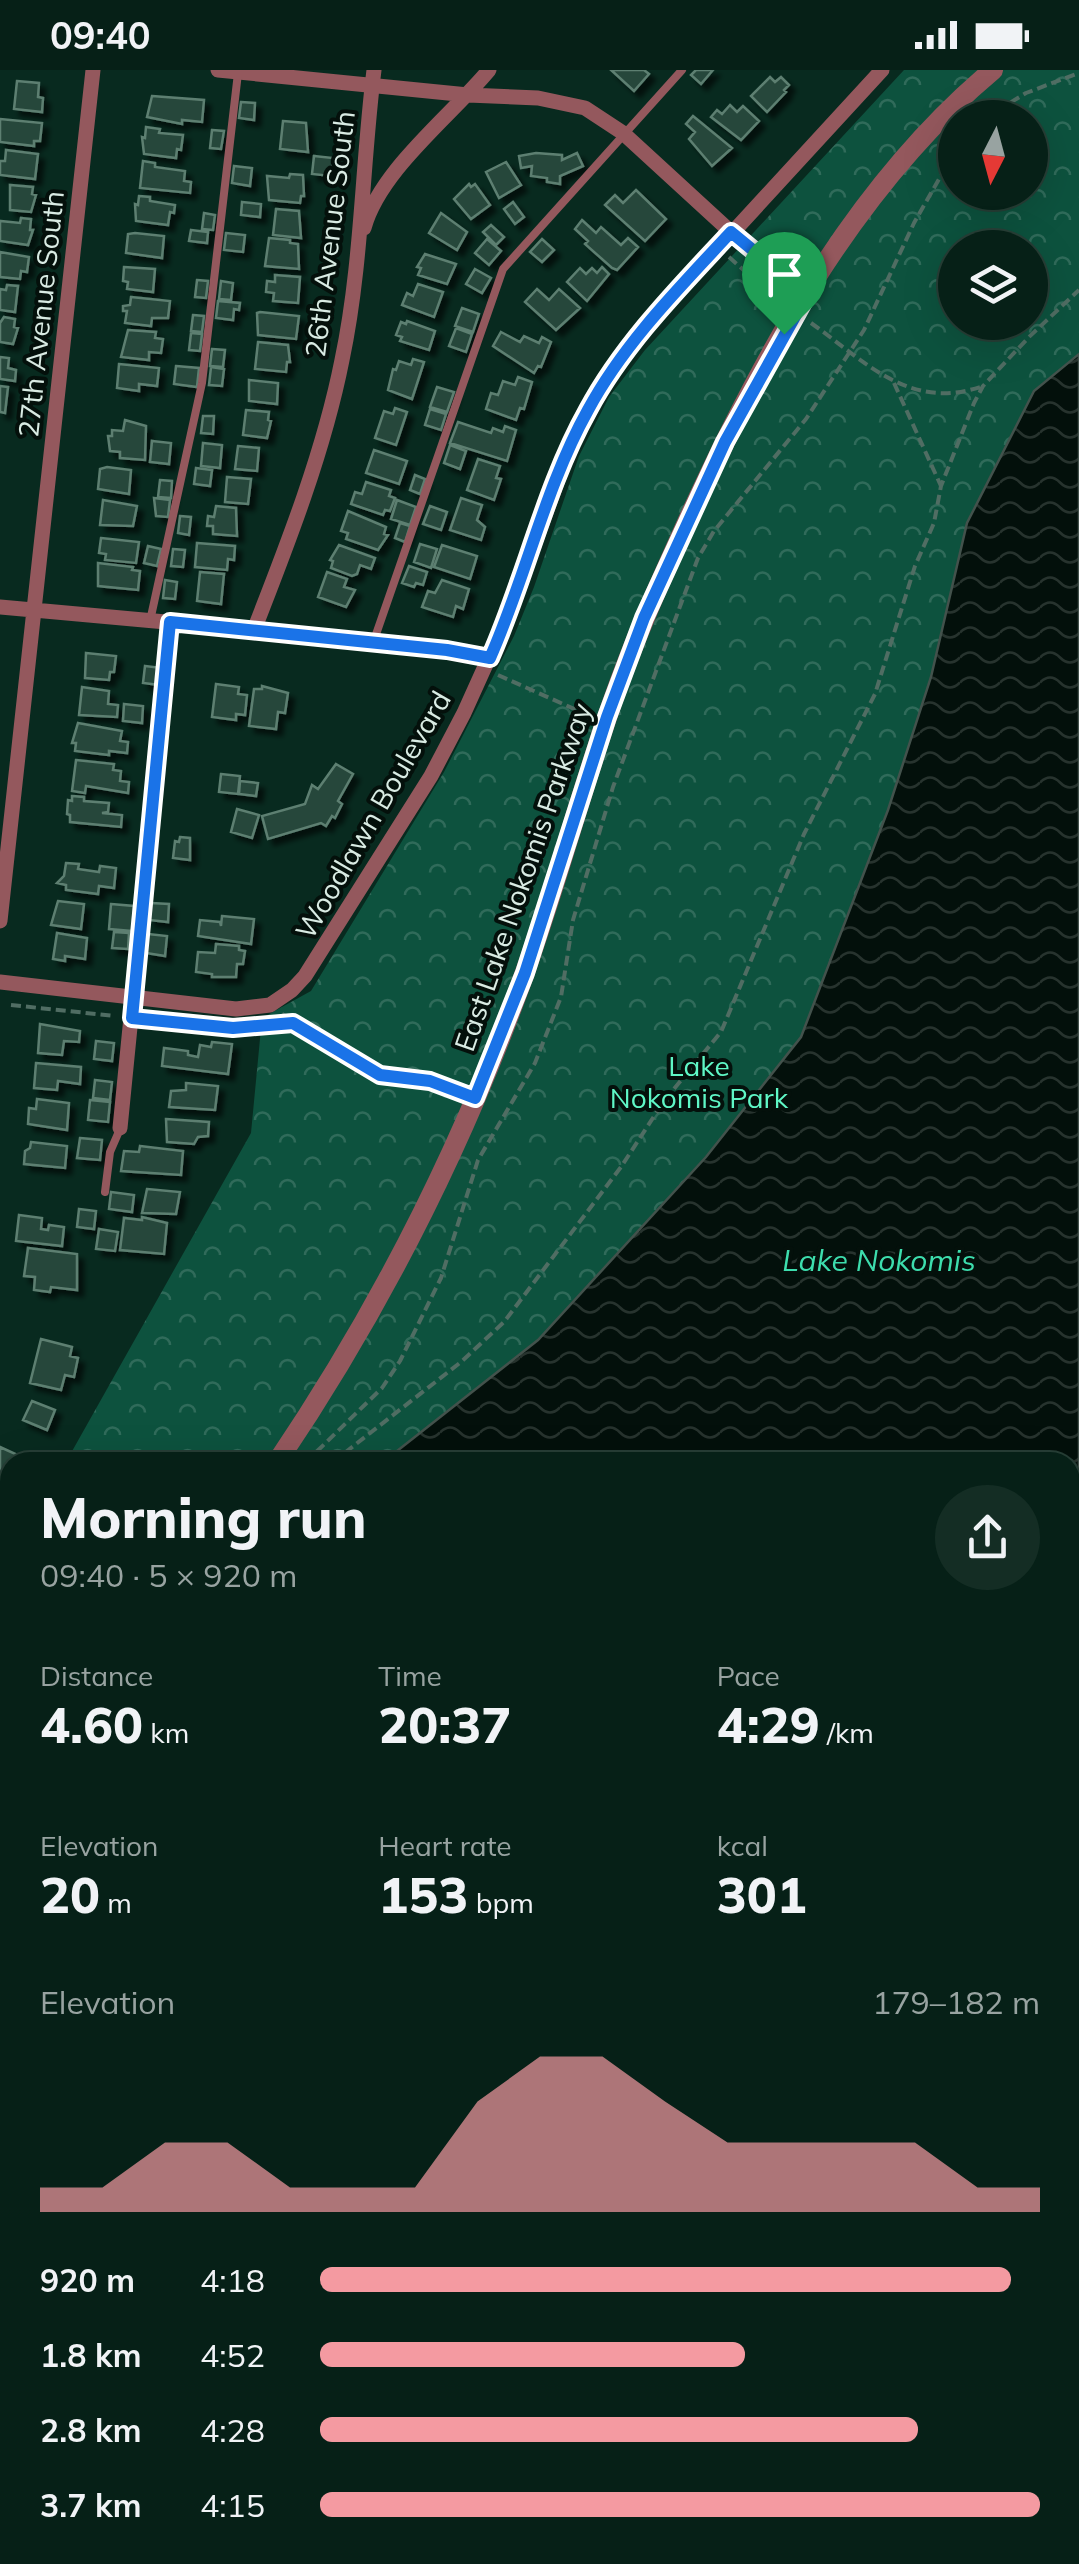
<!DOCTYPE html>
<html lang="en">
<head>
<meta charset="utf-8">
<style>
  :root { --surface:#062017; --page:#142d24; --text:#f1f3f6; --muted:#98a3a1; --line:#273e36; --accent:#f49aa1 }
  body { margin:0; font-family:Mulish,sans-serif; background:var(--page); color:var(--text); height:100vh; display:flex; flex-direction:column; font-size:38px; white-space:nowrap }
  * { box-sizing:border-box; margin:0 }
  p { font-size:32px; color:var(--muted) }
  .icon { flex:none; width:55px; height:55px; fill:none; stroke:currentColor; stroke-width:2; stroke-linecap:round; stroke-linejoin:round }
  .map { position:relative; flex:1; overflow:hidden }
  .drawer { position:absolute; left:0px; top:1382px; width:1080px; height:1112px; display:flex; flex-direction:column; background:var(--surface); border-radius:30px 30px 0 0; box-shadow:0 10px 40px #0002,0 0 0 2px var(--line) }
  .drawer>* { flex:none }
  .needle { width:65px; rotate:186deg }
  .fabs { position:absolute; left:938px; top:30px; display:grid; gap:20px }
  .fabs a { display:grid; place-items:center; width:110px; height:110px; border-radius:50%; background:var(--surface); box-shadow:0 10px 40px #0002,0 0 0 2px var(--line); font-size:50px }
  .pin { position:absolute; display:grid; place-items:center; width:85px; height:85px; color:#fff; margin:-102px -42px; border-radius:50% 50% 50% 0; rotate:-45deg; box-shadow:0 0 10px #0007 }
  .pin .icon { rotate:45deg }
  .round { display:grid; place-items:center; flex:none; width:105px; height:105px; border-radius:52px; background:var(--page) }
  .headline { display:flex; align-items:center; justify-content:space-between; height:170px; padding:0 40px }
  h1 { font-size:55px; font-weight:800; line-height:75px }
  .figures { display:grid; grid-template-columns:repeat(3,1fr); gap:15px; height:170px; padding:10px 40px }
  .figures div { display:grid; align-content:center }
  .figures b { font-size:50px; font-weight:800 }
  .figures small { font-size:28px; font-weight:400 }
  .figures p { font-size:28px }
  .chart { height:280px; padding:20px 40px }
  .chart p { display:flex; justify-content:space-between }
  .chart svg { width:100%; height:180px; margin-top:10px; fill:var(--accent); opacity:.7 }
  ul { padding:0 40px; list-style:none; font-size:32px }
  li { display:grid; grid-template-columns:160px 120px 1fr; align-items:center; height:75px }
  li i { height:25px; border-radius:12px; background:var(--accent) }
  .status { display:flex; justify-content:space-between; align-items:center; height:70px; padding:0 50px; background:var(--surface); direction:ltr }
  .status svg { height:28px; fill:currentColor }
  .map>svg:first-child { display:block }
  .park { fill:url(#park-crowns); fill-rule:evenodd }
  .water { fill:url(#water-waves); stroke:#43524c; stroke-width:2.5 }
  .building { fill:#27473b; stroke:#5d7f71; stroke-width:2.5; filter:url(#shadow) }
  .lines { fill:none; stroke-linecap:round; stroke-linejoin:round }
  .path { stroke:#506d63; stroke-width:4; stroke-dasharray:10 5; stroke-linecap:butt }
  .service { stroke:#94585d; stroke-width:8 }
  .minor { stroke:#94585d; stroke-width:15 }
  .tertiary { stroke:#94585d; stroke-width:20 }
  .route-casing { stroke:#fff; stroke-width:20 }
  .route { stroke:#1a73e8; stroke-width:12 }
  .labels { text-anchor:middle; stroke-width:8; stroke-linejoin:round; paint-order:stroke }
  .street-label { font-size:28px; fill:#d9ebe3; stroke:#04100b }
  .park-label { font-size:28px; fill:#5ff7c6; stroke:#04100b }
  .water-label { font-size:30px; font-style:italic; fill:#3dddad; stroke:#04100b }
</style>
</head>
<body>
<div class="status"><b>09:40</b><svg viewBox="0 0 49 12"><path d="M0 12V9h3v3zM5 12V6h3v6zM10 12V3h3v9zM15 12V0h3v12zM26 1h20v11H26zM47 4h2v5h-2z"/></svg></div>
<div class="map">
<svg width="1079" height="2494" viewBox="0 0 1079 2494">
  <defs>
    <pattern id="park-crowns" width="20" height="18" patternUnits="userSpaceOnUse" patternTransform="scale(2.5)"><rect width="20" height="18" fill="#0d523e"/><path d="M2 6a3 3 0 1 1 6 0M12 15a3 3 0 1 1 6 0" fill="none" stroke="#306b5a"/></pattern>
    <pattern id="water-waves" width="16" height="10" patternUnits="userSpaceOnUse" patternTransform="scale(2.5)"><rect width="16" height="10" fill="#03100b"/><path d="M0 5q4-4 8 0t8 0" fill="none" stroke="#27332e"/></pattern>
    <filter id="shadow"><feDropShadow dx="6" dy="6" stdDeviation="2.5" flood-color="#0009"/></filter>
  </defs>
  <rect width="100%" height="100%" fill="#082a1f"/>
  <path class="park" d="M904 0H1079V2494H0V1510L10 1492V2485H1070V1392H66L251 1063 262 948 311 921 444 702 514 566 534 517 579 386 609 327 645 280ZM955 48H1030V122H955ZM955 178H1030V252H955Z"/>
  <path class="water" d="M1079 284V2494H866L849 2485H1070V1392H383L538 1270 706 1087 801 967 888 740 931 607 967 453 1034 321Z"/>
  <path class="building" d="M611 0H644L649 4 634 21Z
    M696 0H713L701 14 691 5Z
    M770 7 775 12 781 7 789 15 784 20 786 22 767 42 751 26Z
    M17 11 39 13 38 27 43 28 42 42 14 39Z
    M152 26 204 30 202 52 182 50V54L147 47Z
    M241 32 255 33 254 50 239 48Z
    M730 35 737 42 743 36 759 51 741 70 711 47 717 40 722 44Z
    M693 46 732 78 712 96 689 69 695 62 686 54Z
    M0 49 42 53 40 71H34V76L0 72Z
    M283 51 306 53 308 82 280 79Z
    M146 57 160 59 159 63 183 65 181 80 177 79 176 88 144 84 142 67 145 68Z
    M212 60 224 61 221 79 210 78Z
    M6 80 38 84 35 109 0 105V91H5Z
    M536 83 562 85V90L577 83 583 96 560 106V114L547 112V108L531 106 532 96 521 98 519 86Z
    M314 86 333 88 331 106 312 104Z
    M143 91 155 93V97L185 101 184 111 191 112 190 123 140 118Z
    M506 92 521 115 499 128 486 102Z
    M234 96 252 98 250 116 232 113Z
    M290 104 303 105 304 126H301L300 133 269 130 267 106 289 108Z
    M469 114 471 117 475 114 490 135 471 149 454 129Z
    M10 115 33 117 32 124 36 125 31 142 10 140Z
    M636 120 666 149 645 171 605 135 615 125 623 133Z
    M139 126 150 127V131L175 135 174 143 170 142 168 155 136 151 135 134 138 135Z
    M242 132 261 134 260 147 241 145Z
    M513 132 524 147 515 154 504 139Z
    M276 139 299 141 301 168 273 165Z
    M204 143 215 145 213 160 202 159Z
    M441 143 467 162 457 180 429 163Z
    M21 148 31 149 30 160H33L28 175 0 171V151L20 153Z
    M582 150 596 163 601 157 621 175 628 168 638 177 617 200 612 198 585 174 588 171 575 159Z
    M491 155 504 167 496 175 483 162Z
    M191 160 208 162 207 173 189 171Z
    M135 163 164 166 162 188 126 183 128 164Z
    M226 163 245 165 243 182 224 180Z
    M269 168 290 170V173L298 174 299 199 265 196Z
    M487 169 501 181 489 195 475 183Z
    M542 169 554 180 542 192 530 182Z
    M0 182 29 187 27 202 21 201 20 209 0 207Z
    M425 184 456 194 447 214 418 205 421 198 417 197Z
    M124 197 155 199 153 222 127 219 128 212 123 211Z
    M602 197 609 204 587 231 567 212 580 198 586 204 592 198 597 203Z
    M475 199 491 208 482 223 466 214Z
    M275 205 300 207 298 233 273 231 274 223 266 222 267 211 275 212Z
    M197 210 208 211 206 228 195 227Z
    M221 211 233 213 231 230 219 229Z
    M418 214 443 222 434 247 402 235 407 223 413 226Z
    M7 215 18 216 15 242 0 240V219L6 220Z
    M537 219 549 230 559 219 580 238 556 260 525 232Z
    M131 227 170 231 168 248H152L151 256 125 253 127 241H123V236L130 235Z
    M218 231 240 233 239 240 234 239 233 250 216 248Z
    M462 238 479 244 473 262 455 256Z
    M260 242 299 246 296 269 258 265 257 243Z
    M193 245 204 246 202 262 191 261Z
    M4 247 15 249 14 257 18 258 13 274 0 272V253Z
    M407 251 435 261 429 280 400 271 402 267 396 265 401 252 406 254Z
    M456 258 472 264 466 282 449 276Z
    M128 260 156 262 155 268 163 269 161 283 149 282V290L121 287Z
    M501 262 520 272 524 266 539 273 542 267 551 272 541 297 538 296 534 303 493 276Z
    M191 263 202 264 200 281 189 280Z
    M258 272 288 275 290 292H287L286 302 255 299Z
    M212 279 225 280 223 297 210 296Z
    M0 287 9 288 8 298 16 300 15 311 0 309Z
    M413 289 424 292 412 329 388 320 393 299 396 300 399 291 411 295Z
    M119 294 159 298 157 316 139 314V321L117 318Z
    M176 296 199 298 197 317 174 314Z
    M211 297 224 299 222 316 209 315Z
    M518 307 532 312 524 339 520 338 516 350 486 339 491 323 498 325 503 311 515 315Z
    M249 310 278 313 277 334 249 331Z
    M0 316 8 317 5 343 0 342Z
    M437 317 454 322 447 342 430 337Z
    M395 338 407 342 396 375 375 368 384 341 393 344Z
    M430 339 446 344 441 360 425 355Z
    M246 340 269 342 268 350 271 351 267 368 243 365Z
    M203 346H214L213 364 201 363Z
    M125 350 146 356 145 390 120 388V382L110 381 108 366H112V360L123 361Z
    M458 352 491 363 493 358 503 362 505 356 516 360 507 391 450 373Z
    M152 371 171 373 169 394 150 392Z
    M203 373 222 375 220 398 201 396Z
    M450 375 466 381 460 399 444 393Z
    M238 376 259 378 257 401 235 399Z
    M374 380 407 391 399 414 366 403Z
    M478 389 500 396 496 408 501 409 494 430 467 420Z
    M107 397 131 400 129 424 98 419 100 399Z
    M196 398 212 400 210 416 194 414Z
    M415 405 425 409 420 424 410 420Z
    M227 407 251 409 248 434 225 432Z
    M160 410 172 411 171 428 158 427Z
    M366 412 391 420 389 426 395 428 390 441 385 440 383 445 351 434 355 422 362 424Z
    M154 428 170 430 168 447 156 446Z
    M461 428 482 435 477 450 485 457 481 470 450 460Z
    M103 430 137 436 133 456 100 455Z
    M397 430 416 437 410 455 391 449Z
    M216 436 236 438 237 466 213 464V456H207L208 446 214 447Z
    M430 436 447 442 441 460 423 454Z
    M348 441 386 457 384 464 388 465 378 480 346 469 348 463 341 461Z
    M180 446 191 447 189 465 178 463Z
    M400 453 410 456 405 472 395 468Z
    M101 468 139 472 136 493 105 490 106 484 99 483Z
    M197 473 235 476 234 490 228 489 227 500 195 497Z
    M420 474 437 479 431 498 414 492Z
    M339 475 375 488 371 499 360 495 357 504 352 506 331 498 333 491 330 490Z
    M442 475 477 486 470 509 434 497Z
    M148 476 161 479 157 496 144 493Z
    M173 479 185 480 183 497 171 496Z
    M98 493 133 497 132 500 140 501 138 520 98 516Z
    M409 496 427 502 423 515 416 513 414 517 402 513Z
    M200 502 224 504 221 534 197 531Z
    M327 502 347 509 344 517 355 520 346 537 318 527Z
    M165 510 177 512 175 529 163 528Z
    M442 510 469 519 463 539 456 536 453 547 422 537 428 521 435 523Z
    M86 583 116 586 114 602H110L109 610 85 608Z
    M145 596 162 598 160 615 143 613Z
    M216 614 239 617 238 624 247 625 245 645 236 644V650L212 647Z
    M262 616 288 623 285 643 278 642 276 659 249 656 254 619H262Z
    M82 617 109 621 108 634 118 635 117 647 79 645Z
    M124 634 143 636 142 653 123 651Z
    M78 653 122 661 120 671 128 672 127 683 109 681V685L75 681 76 673H72Z
    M76 690 114 694 113 700 121 701 120 711 129 712 128 723 86 716 85 723 72 721Z
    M336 694 353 704 338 731 342 734 335 748 332 746 326 756 321 753 268 769 262 746 305 734 312 715 318 719Z
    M221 704 240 706 238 724 219 722Z
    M240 711 258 713 256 726 239 724Z
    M72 726 84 727V731L109 733 108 742 102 743 122 745 121 757 70 752V745L67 744 68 730 72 731Z
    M237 739 259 745 252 768 231 762Z
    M180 767 190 768V790L173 788 175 771 179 772Z
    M66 793 79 794 78 799 99 802 100 796 116 798 114 818 99 816 98 824 66 820V815L57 813 64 806Z
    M58 831 84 834 81 859 51 855Z
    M151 833 169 834 168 852 149 850Z
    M111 834 134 836 132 861 109 859Z
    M222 846 254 849 251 874 198 866 200 850 220 852 221 856Z
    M114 862 129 863 128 879 112 878Z
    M57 863 87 868 85 889 65 886V891L53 889Z
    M148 864 167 866 165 886 146 883Z
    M216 874 239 876V880L245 881 243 894H237L236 907H212V904L196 902 198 882 215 883Z
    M40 954 80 961 79 972 64 971 62 985 38 983Z
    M96 971 114 973 112 991 94 989Z
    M212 972 232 974 228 1004 162 996 164 978 188 981V985L198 987 200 975 211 977Z
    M36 993 81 997 80 1014 58 1011 57 1020 34 1018Z
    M95 1010 112 1012 110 1030 93 1028Z
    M186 1013 218 1016 215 1040 169 1037 171 1021 186 1020Z
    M37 1029 69 1033 67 1060 28 1054 29 1038 36 1039Z
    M90 1030 110 1032 108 1052 88 1050Z
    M166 1049 209 1052 208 1066 198 1067 194 1074 167 1072Z
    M80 1068 102 1070 100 1090 77 1088Z
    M31 1072 67 1076 65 1098 24 1094 25 1081 30 1078Z
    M140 1076 183 1081 181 1105 121 1101 124 1081 139 1082Z
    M147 1119 180 1122 176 1144 142 1143Z
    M111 1122 134 1125 132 1142 109 1139Z
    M79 1139 96 1141 94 1159 77 1157Z
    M19 1145 42 1148 41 1159 48 1160 49 1155 64 1157 62 1176 16 1171Z
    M142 1147 167 1153 164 1184 120 1180 124 1148 142 1150Z
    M99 1159 118 1162 115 1181 96 1179Z
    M28 1178 77 1184V1220L51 1217 50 1222 34 1220 35 1207 24 1206Z
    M41 1269 72 1277 70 1286 78 1288 74 1307 65 1305 61 1320 30 1313Z
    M32 1331 55 1340 47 1360 23 1350Z
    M0 1377 20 1386 17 1392H10V1413L0 1411Z"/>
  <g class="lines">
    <path class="path" d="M985 48 1026 23 1079 3
      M729 187 778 231
      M811 253C866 292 910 342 983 316
      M894 313 941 416
      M498 605 590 646
      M11 935 115 946
      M282 944 380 1005 420 1009 458 1020
      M149 949 233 958 293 953
      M306 1392 382 1318 400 1291 441 1208 478 1090 535 993 561 927 573 850 613 717 698 488 714 461 806 349 864 260 914 153 955 81
      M333 1392 461 1292 504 1252 621 1097 664 1031 721 962 804 764 875 624 915 496 934 453 941 416 974 333 983 316 1029 267 1079 220
      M0 1619 10 1617
      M0 1736 10 1749
      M0 2169 10 2184
      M0 2210 10 2208
      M239 2485 234 2492 277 2486 404 2488 416 2494
      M510 2485 521 2494
      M596 2485 609 2494
      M731 2485 742 2494
      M91 2490V2494"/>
    <path class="service" d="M150 551 202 313 238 3
      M373 573 503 199 682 0
      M133 927 170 554
      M105 1122 110 1082 120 1059"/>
    <path class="minor" d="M218 0 468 25 538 28 585 38 623 63 756 185 807 225
      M364 158C380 100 451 46 489 0
      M0 537 254 560 447 580 489 588
      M254 560C288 473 324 381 342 290 362 195 362 96 374 0
      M0 851 93 0
      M0 912 236 939 270 935 292 920 305 906 431 706 464 643 510 541 573 369 610 304 654 248 882 0
      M120 1058 133 927"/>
    <path class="tertiary" d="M277 1392C373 1250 453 1095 513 935 551 836 577 733 612 633 634 570 661 510 688 450 763 286 853 117 993 0
      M0 1651 10 1649
      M0 1683 10 1692
      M554 2485 566 2494"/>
  </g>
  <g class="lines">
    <defs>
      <path id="route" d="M731 162 807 225 725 372 644 548 607 647 525 903 475 1028 430 1011 380 1005 293 953 233 958 132 948 170 552 447 580 490 588C526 507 545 417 588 340 624 273 680 217 731 162Z"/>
    </defs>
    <use href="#route" class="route-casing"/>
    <use href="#route" class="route"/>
  </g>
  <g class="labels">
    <g class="street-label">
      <text transform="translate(330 164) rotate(-83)" y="10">26th Avenue South</text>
      <text transform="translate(41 244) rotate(-84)" y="10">27th Avenue South</text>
      <text transform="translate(373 745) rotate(-60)" y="10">Woodlawn Boulevard</text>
      <text transform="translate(523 807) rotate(-71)" y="10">East Lake Nokomis Parkway</text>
    </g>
    <g class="park-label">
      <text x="699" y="1006">Lake<tspan x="699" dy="32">Nokomis Park</tspan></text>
    </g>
    <g class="water-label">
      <text x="879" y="1201">Lake Nokomis</text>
    </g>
  </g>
</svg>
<div class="fabs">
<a><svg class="needle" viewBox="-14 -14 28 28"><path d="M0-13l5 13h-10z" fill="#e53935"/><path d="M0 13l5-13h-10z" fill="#98a3a1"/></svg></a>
<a><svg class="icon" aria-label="layers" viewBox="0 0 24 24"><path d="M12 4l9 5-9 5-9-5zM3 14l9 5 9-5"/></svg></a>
</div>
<div class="pin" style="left:784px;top:264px;background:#1e9e55"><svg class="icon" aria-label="arrive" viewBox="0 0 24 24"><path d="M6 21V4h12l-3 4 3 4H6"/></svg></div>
<section class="drawer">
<div class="headline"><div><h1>Morning run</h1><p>09:40 · 5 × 920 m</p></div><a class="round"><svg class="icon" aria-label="share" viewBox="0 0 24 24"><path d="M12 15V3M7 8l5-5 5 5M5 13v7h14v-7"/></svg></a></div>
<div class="figures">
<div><p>Distance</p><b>4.60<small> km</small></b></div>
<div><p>Time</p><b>20:37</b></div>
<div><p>Pace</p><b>4:29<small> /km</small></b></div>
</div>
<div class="figures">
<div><p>Elevation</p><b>20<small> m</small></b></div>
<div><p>Heart rate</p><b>153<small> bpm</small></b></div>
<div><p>kcal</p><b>301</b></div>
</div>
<div class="chart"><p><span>Elevation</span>179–182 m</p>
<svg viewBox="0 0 160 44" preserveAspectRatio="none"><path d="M0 44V38L10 38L20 27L30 27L40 38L50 38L60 38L70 17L80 6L90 6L100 17L110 27L120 27L130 27L140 27L150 38L160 38V44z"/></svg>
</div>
<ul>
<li><b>920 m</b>4:18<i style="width:96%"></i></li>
<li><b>1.8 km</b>4:52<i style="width:59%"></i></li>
<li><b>2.8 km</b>4:28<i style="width:83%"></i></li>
<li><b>3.7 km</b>4:15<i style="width:100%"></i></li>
</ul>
</section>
</div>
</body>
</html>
